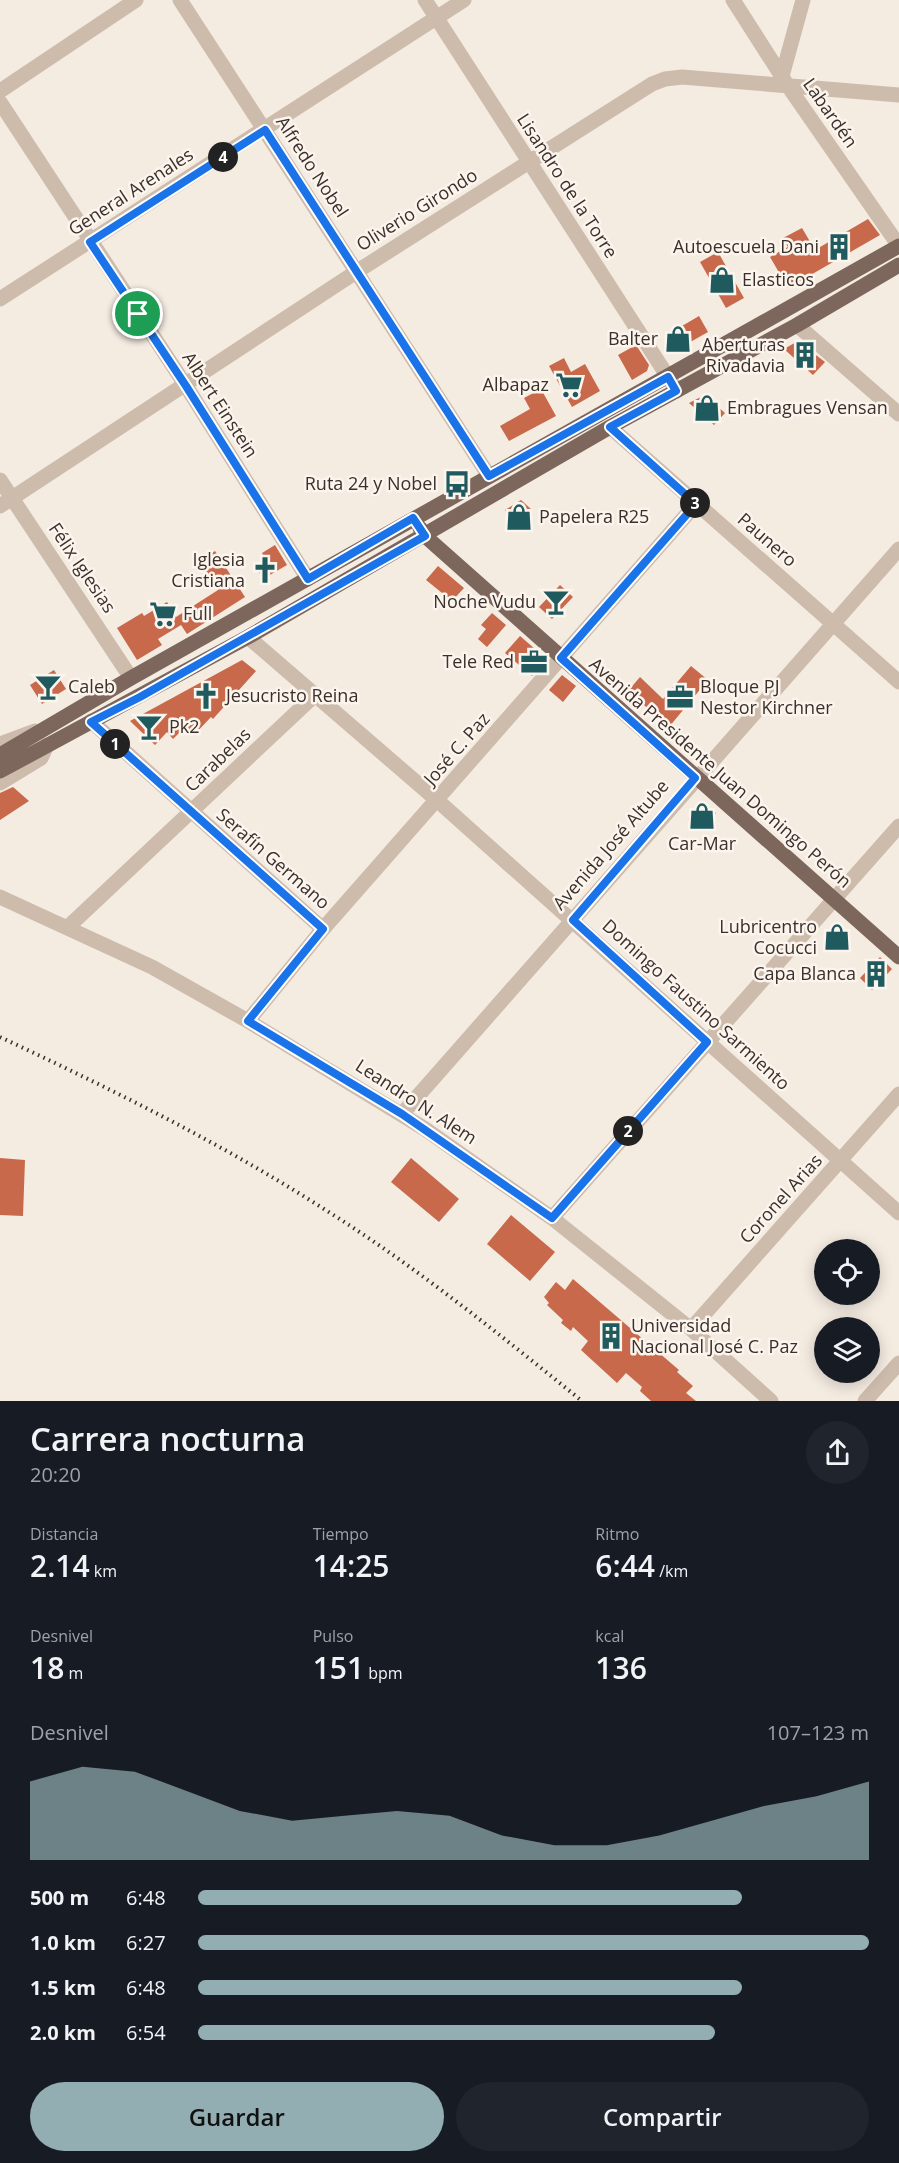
<!DOCTYPE html>
<html lang="es">
<head>
<meta charset="utf-8">
<style>
  :root { --surface:#171b24; --page:#20242c; --text:#f1f3f6; --muted:#9ea1a6; --accent:#92aeb2 }
  body { margin:0; font-family:"Open Sans",sans-serif; background:var(--page); color:var(--text); height:100vh; display:flex; flex-direction:column; font-size:22px; white-space:nowrap }
  * { box-sizing:border-box; margin:0 }
  p { font-size:20px; color:var(--muted) }
  .icon { flex:none; width:33px; height:33px; fill:none; stroke:currentColor; stroke-width:2; stroke-linecap:round; stroke-linejoin:round }
  .map { position:relative; height:1401px; overflow:hidden }
  .details { display:flex; flex-direction:column; background:var(--surface); flex:1 }
  .details>* { flex:none }
  .controls { position:absolute; left:814px; top:1239px; display:grid; gap:12px }
  .controls a { display:grid; place-items:center; width:66px; height:66px; border-radius:50%; background:var(--surface); box-shadow:0 3px 15px #0003; font-size:30px }
  .pin { position:absolute; display:grid; place-items:center; width:51px; height:51px; color:#fff; margin:-26px; border:3px solid #fff; border-radius:50%; box-shadow:0 2px 6px #0007 }
  .km { position:absolute; width:30px; height:30px; margin:-15px; border-radius:50%; background:#222; color:#fff; font-size:16px; line-height:30px; text-align:center }
  .round { display:grid; place-items:center; flex:none; width:63px; height:63px; border-radius:32px; background:var(--page) }
  .summary { display:flex; align-items:center; justify-content:space-between; height:102px; padding:0 30px }
  h1 { font-size:33px; font-weight:600; line-height:45px }
  .figures { display:grid; grid-template-columns:repeat(3,1fr); gap:9px; height:102px; padding:6px 30px }
  .figures div { display:grid; align-content:center }
  .figures b { font-size:30px; font-weight:600 }
  .figures small { font-size:16px; font-weight:400 }
  .figures p { font-size:16px }
  .chart { height:168px; padding:12px 30px }
  .chart p { display:flex; justify-content:space-between }
  .chart svg { width:100%; height:108px; margin-top:6px; fill:var(--accent); opacity:.7 }
  .button { display:flex; gap:12px; margin-top:auto; padding:12px 30px }
  .button a { flex:1; height:69px; border-radius:36px; background:var(--accent); color:#111; font-size:24px; font-weight:600; line-height:69px; text-align:center }
  .button a+a { background:var(--page); color:var(--text) }
  ul { padding:0 30px; list-style:none; font-size:20px }
  li { display:grid; grid-template-columns:96px 72px 1fr; align-items:center; height:45px }
  li i { height:15px; border-radius:8px; background:var(--accent) }
  .map>svg:first-child { display:block }
  .building { fill:#c8694b }
  .lines { fill:none; stroke-linecap:round; stroke-linejoin:round }
  .minor { stroke:#cdbbac; stroke-width:15 }
  .major { stroke:#7d675c; stroke-width:15 }
  .rail { stroke:#3b302b; stroke-width:4; stroke-dasharray:1.5 4.5; stroke-linecap:butt }
  .route-casing { stroke:#fff; stroke-width:12 }
  .route { stroke:#1a73e8; stroke-width:8 }
  .labels { text-anchor:middle; stroke-width:5; stroke-linejoin:round; paint-order:stroke }
  .street-label { font-size:18px; fill:#3b302b; stroke:#fbf5ee }
  .poi-label { font-size:18px; fill:#3b302b; stroke:#fbf5ee; text-anchor:end }
</style>
</head>
<body>
<div class="map">
<svg width="899" height="1401" viewBox="0 0 899 1401">
  <rect width="100%" height="100%" fill="#f4ebe1"/>
  <path class="building" d="M868 219 880 235 788 288 770 257 788 247 783 238 802 228 815 250Z
    M718 252 744 298 726 308 700 262Z
    M699 316 708 332 678 349 671 348 665 336Z
    M798 341 825 362 813 375 784 349Z
    M636 345 649 365 647 371 632 380 618 355Z
    M564 358 571 372 585 364 600 391 572 407 549 366Z
    M541 389 556 416 509 441 500 426 530 409 524 398Z
    M705 395 725 413 714 425 689 403Z
    M521 500 532 510 519 524 505 510Z
    M275 545 287 565 263 579 256 567 267 561 262 553Z
    M215 551 245 597 187 634 181 625 158 639 162 645 137 660 117 628 142 613 144 616 167 602 176 617 218 590 200 561Z
    M438 566 464 588 452 601 426 580Z
    M560 585 573 597 552 619 539 607Z
    M492 613 506 625 487 647 478 639 486 629 481 625Z
    M520 636 542 655 543 664 532 676 505 653Z
    M242 660 256 671 213 719 211 717 194 735 185 727 173 739 167 732 155 745 130 721Z
    M691 666 708 680 669 727 628 691 640 677 663 699Z
    M54 670 66 689 42 704 30 685Z
    M562 675 576 686 563 702 549 690Z
    M13 787 29 801 0 820V793Z
    M699 806H707L716 813 702 830 688 819Z
    M880 957 892 969 872 990 860 978Z
    M0 1158 25 1160 23 1216 0 1215Z
    M411 1158 459 1199 439 1222 391 1182Z
    M511 1215 555 1252 530 1281 487 1244Z
    M573 1279 679 1370 677 1372 693 1386 686 1393 696 1401H651L640 1391 642 1387 626 1373 617 1383 581 1350 588 1341 573 1327 571 1331 561 1323 563 1320 547 1305 549 1303 544 1297 556 1282 565 1290Z"/>
  <g class="lines">
    <path class="minor" d="M180 0 489 476
      M425 0 677 391
      M733 0 788 86 899 246
      M782 76 803 0
      M0 91 136 0
      M0 102 186 386 308 579
      M0 299 464 0
      M797 325 899 414
      M610 427 899 682
      M0 480 131 678
      M0 506 356 272 652 84 665 79 682 77 899 95
      M248 637 438 801 899 1213
      M91 721 323 929
      M0 744 35 731
      M0 783 41 758 47 745
      M0 897 152 967 248 1021 425 1129 552 1218 691 1329 771 1401
      M68 927 316 694
      M248 1021 323 929 696 504
      M402 1114 899 549
      M552 1218 899 826
      M691 1329 899 1094
      M865 1401 899 1363"/>
    <path class="major" d="M420 528 425 536 899 957
      M0 755 131 678 899 246
      M0 771 248 637 610 427 797 325 899 265"/>
    <path class="rail" d="M0 1037C111 1089 221 1143 324 1209 415 1266 499 1334 582 1401"/>
  </g>
  <g class="lines">
    <defs>
      <path id="route" d="M265 130 489 476 668 377 676 391 610 427 696 504 561 658 695 778 573 920 707 1042 552 1218 402 1114 248 1021 323 929 91 722 140 697 425 536 413 518 308 579 186 386 90 242Z"/>
    </defs>
    <use href="#route" class="route-casing"/>
    <use href="#route" class="route"/>
  </g>
  <defs>
    <symbol id="building-bare" viewBox="-9 -9 18 18"><path d="M-4-6H4V6H1V3H-1V6H-4ZM-2.5-4.3h1.7v1.8h-1.7ZM.8-4.3h1.7v1.8H.8ZM-2.5-1h1.7V.8h-1.7ZM.8-1h1.7V.8H.8Z" fill="#1f5a5e" stroke="#fbf5ee" stroke-width="2.5" paint-order="stroke"/></symbol>
    <symbol id="shop-bare" viewBox="-9 -9 18 18"><path d="M-5-2.5h2.3a2.7 3.5 0 0 1 5.4 0H5L5.5 6h-11ZM-1.5-2.5h3a1.5 2.3 0 0 0-3 0Z" fill="#1f5a5e" stroke="#fbf5ee" stroke-width="2.5" paint-order="stroke"/></symbol>
    <symbol id="supermarket-bare" viewBox="-9 -9 18 18"><path d="M-6-5.5h2.5l.6 2H6L4.5 2H-2.5L-4.4-4H-6ZM-1.5 3.2a1.3 1.3 0 1 0 .1 0ZM3 3.2a1.3 1.3 0 1 0 .1 0Z" fill="#1f5a5e" stroke="#fbf5ee" stroke-width="2.5" paint-order="stroke"/></symbol>
    <symbol id="bus-bare" viewBox="-9 -9 18 18"><path d="M-5-6H5V4H4V6H2V4H-2V6H-4V4H-5ZM-3.5-4V0h7V-4ZM-3.5 1.2v1.5H-2V1.2ZM2 1.2v1.5H3.5V1.2Z" fill="#1f5a5e" stroke="#fbf5ee" stroke-width="2.5" paint-order="stroke"/></symbol>
    <symbol id="church-bare" viewBox="-9 -9 18 18"><path d="M-1.2-6h2.4v3.5h3.3v2.4h-3.3V6h-2.4V-.1h-3.3v-2.4h3.3Z" fill="#1f5a5e" stroke="#fbf5ee" stroke-width="2.5" paint-order="stroke"/></symbol>
    <symbol id="bar-bare" viewBox="-9 -9 18 18"><path d="M-6-5H6L.8 .8V4.5H3.5V6h-7V4.5H-.8V.8Z" fill="#1f5a5e" stroke="#fbf5ee" stroke-width="2.5" paint-order="stroke"/></symbol>
    <symbol id="office-bare" viewBox="-9 -9 18 18"><path d="M-6-3h4V-5.5h4V-3h4V5H-6ZM-1-4.5V-3h2v-1.5ZM-6 0V1H6V0Z" fill="#1f5a5e" stroke="#fbf5ee" stroke-width="2.5" paint-order="stroke"/></symbol>
  </defs>
  <g fill-rule="evenodd">
    <use href="#building-bare" x="820" y="228" width="38" height="38"/>
    <use href="#shop-bare" x="703" y="261" width="38" height="38"/>
    <use href="#shop-bare" x="659" y="320" width="38" height="38"/>
    <use href="#building-bare" x="786" y="336" width="38" height="38"/>
    <use href="#supermarket-bare" x="550" y="366" width="38" height="38"/>
    <use href="#shop-bare" x="688" y="389" width="38" height="38"/>
    <use href="#bus-bare" x="438" y="465" width="38" height="38"/>
    <use href="#shop-bare" x="500" y="498" width="38" height="38"/>
    <use href="#church-bare" x="246" y="551" width="38" height="38"/>
    <use href="#bar-bare" x="537" y="583" width="38" height="38"/>
    <use href="#supermarket-bare" x="144" y="595" width="38" height="38"/>
    <use href="#office-bare" x="515" y="643" width="38" height="38"/>
    <use href="#bar-bare" x="29" y="668" width="38" height="38"/>
    <use href="#church-bare" x="187" y="677" width="38" height="38"/>
    <use href="#office-bare" x="661" y="678" width="38" height="38"/>
    <use href="#bar-bare" x="130" y="708" width="38" height="38"/>
    <use href="#shop-bare" x="683" y="797" width="38" height="38"/>
    <use href="#shop-bare" x="818" y="918" width="38" height="38"/>
    <use href="#building-bare" x="857" y="955" width="38" height="38"/>
    <use href="#building-bare" x="592" y="1317" width="38" height="38"/>
  </g>
  <g class="labels">
    <g class="street-label">
      <text transform="translate(830 113) rotate(55)" y="6">Labardén</text>
      <text transform="translate(312 167) rotate(57)" y="6">Alfredo Nobel</text>
      <text transform="translate(567 186) rotate(57)" y="6">Lisandro de la Torre</text>
      <text transform="translate(131 192) rotate(-33)" y="6">General Arenales</text>
      <text transform="translate(417 210) rotate(-32)" y="6">Oliverio Girondo</text>
      <text transform="translate(220 405) rotate(57)" y="6">Albert Einstein</text>
      <text transform="translate(767 540) rotate(41)" y="6">Paunero</text>
      <text transform="translate(82 568) rotate(56)" y="6">Félix Iglesias</text>
      <text transform="translate(457 749) rotate(-49)" y="6">José C. Paz</text>
      <text transform="translate(218 760) rotate(-44)" y="6">Carabelas</text>
      <text transform="translate(720 773) rotate(41)" y="6">Avenida Presidente Juan Domingo Perón</text>
      <text transform="translate(611 845) rotate(-49)" y="6">Avenida José Altube</text>
      <text transform="translate(273 859) rotate(41)" y="6">Serafín Germano</text>
      <text transform="translate(696 1005) rotate(42)" y="6">Domingo Faustino Sarmiento</text>
      <text transform="translate(416 1102) rotate(33)" y="6">Leandro N. Alem</text>
      <text transform="translate(781 1199) rotate(-48)" y="6">Coronel Arias</text>
    </g>
    <g class="poi-label">
      <text x="819" y="253">Autoescuela Dani</text>
      <text x="742" y="286" text-anchor="start">Elasticos</text>
      <text x="658" y="345">Balter</text>
      <text x="785" y="351">Aberturas<tspan x="785" dy="21">Rivadavia</tspan></text>
      <text x="549" y="391">Albapaz</text>
      <text x="727" y="414" text-anchor="start">Embragues Vensan</text>
      <text x="437" y="490">Ruta 24 y Nobel</text>
      <text x="539" y="523" text-anchor="start">Papelera R25</text>
      <text x="245" y="566">Iglesia<tspan x="245" dy="21">Cristiana</tspan></text>
      <text x="536" y="608">Noche Vudu</text>
      <text x="183" y="620" text-anchor="start">Full</text>
      <text x="514" y="668">Tele Red</text>
      <text x="68" y="693" text-anchor="start">Caleb</text>
      <text x="700" y="693" text-anchor="start">Bloque PJ<tspan x="700" dy="21">Nestor Kirchner</tspan></text>
      <text x="226" y="702" text-anchor="start">Jesucristo Reina</text>
      <text x="169" y="733" text-anchor="start">Pk2</text>
      <text x="702" y="850" text-anchor="middle">Car-Mar</text>
      <text x="817" y="933">Lubricentro<tspan x="817" dy="21">Cocucci</tspan></text>
      <text x="856" y="980">Capa Blanca</text>
      <text x="631" y="1332" text-anchor="start">Universidad<tspan x="631" dy="21">Nacional José C. Paz</tspan></text>
    </g>
  </g>
</svg>
<div class="controls">
<a><svg class="icon" aria-label="locate" viewBox="0 0 24 24"><circle cx="12" cy="12" r="6"/><path d="M12 2v4M12 18v4M2 12h4M18 12h4"/></svg></a>
<a><svg class="icon" aria-label="layers" viewBox="0 0 24 24"><path d="M12 4l9 5-9 5-9-5zM3 14l9 5 9-5"/></svg></a>
</div>
<div class="pin" style="left:138px;top:314px;background:#1e9e55"><svg class="icon" aria-label="arrive" viewBox="0 0 24 24"><path d="M6 21V4h12l-3 4 3 4H6"/></svg></div>
<b class="km" style="left:115px;top:744px">1</b>
<b class="km" style="left:628px;top:1131px">2</b>
<b class="km" style="left:695px;top:503px">3</b>
<b class="km" style="left:223px;top:157px">4</b>
</div>
<section class="details">
<div class="summary"><div><h1>Carrera nocturna</h1><p>20:20</p></div><a class="round"><svg class="icon" aria-label="share" viewBox="0 0 24 24"><path d="M12 15V3M7 8l5-5 5 5M5 13v7h14v-7"/></svg></a></div>
<div class="figures">
<div><p>Distancia</p><b>2.14<small> km</small></b></div>
<div><p>Tiempo</p><b>14:25</b></div>
<div><p>Ritmo</p><b>6:44<small> /km</small></b></div>
</div>
<div class="figures">
<div><p>Desnivel</p><b>18<small> m</small></b></div>
<div><p>Pulso</p><b>151<small> bpm</small></b></div>
<div><p>kcal</p><b>136</b></div>
</div>
<div class="chart"><p><span>Desnivel</span>107–123 m</p>
<svg viewBox="0 0 160 44" preserveAspectRatio="none"><path d="M0 44V12L10 6L20 8L30 16L40 24L50 28L60 26L70 24L80 26L90 34L100 38L110 38L120 34L130 28L140 22L150 18L160 12V44z"/></svg>
</div>
<ul>
<li><b>500 m</b>6:48<i style="width:81%"></i></li>
<li><b>1.0 km</b>6:27<i style="width:100%"></i></li>
<li><b>1.5 km</b>6:48<i style="width:81%"></i></li>
<li><b>2.0 km</b>6:54<i style="width:77%"></i></li>
</ul>
<div class="button"><a>Guardar</a><a>Compartir</a></div>
</section>
</body>
</html>
